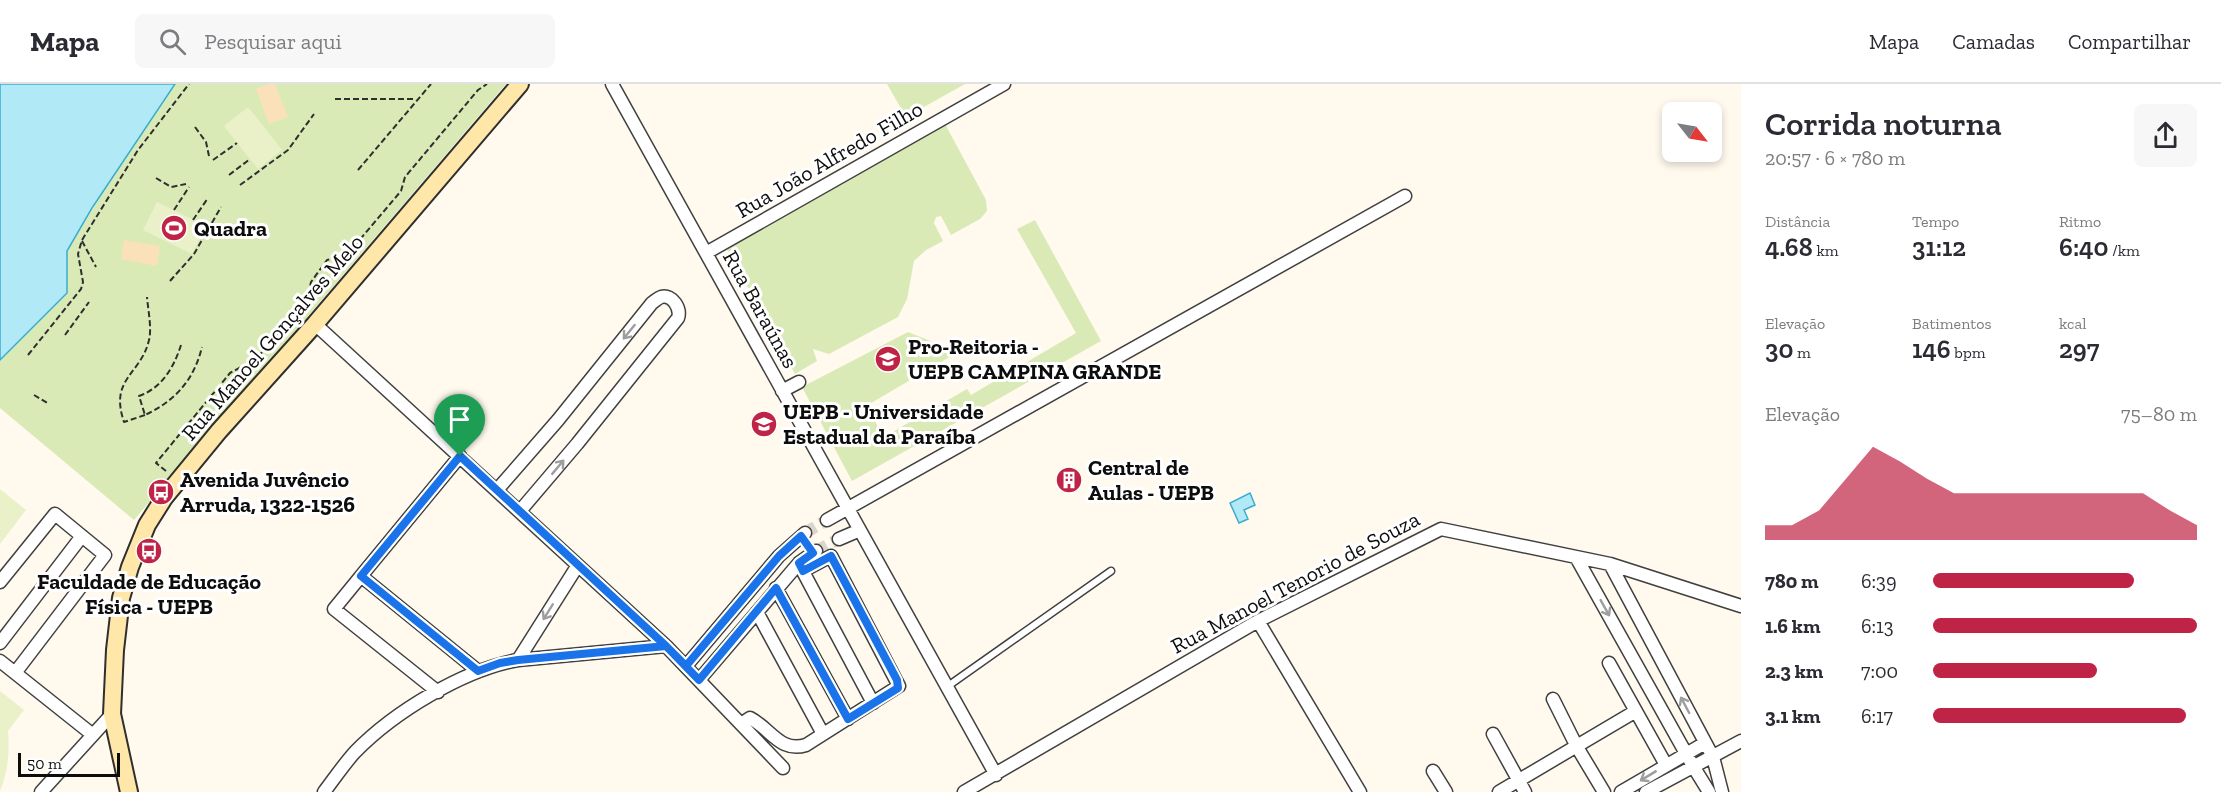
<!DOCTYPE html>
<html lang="pt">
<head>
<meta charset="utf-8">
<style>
  :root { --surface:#fff; --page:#f7f7f7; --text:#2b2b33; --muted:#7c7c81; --line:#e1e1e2; --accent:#bf2346 }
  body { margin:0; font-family:"Zilla Slab",serif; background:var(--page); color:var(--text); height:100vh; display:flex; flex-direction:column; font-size:22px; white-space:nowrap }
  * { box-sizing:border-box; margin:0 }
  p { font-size:20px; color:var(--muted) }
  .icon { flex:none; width:33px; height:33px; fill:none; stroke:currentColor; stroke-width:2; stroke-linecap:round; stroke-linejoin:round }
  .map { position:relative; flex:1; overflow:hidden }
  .drawer { display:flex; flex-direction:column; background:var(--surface); width:480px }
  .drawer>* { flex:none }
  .needle { width:39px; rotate:121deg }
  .fabs { position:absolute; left:1662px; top:18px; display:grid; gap:12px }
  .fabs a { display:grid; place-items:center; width:60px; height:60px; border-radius:9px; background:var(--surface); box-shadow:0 3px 9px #0003; font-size:30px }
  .scale { position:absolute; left:18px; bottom:15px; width:102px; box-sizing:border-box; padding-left:6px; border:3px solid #0d0d0d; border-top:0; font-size:16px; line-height:21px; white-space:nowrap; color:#0d0d0d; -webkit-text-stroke:4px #fff; paint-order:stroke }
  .pin { position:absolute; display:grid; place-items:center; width:51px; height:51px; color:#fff; margin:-62px -26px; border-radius:50% 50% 50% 0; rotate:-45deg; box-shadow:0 0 6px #0007 }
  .pin .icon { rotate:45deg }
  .round { display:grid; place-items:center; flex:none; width:63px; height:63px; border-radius:9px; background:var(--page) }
  .head { display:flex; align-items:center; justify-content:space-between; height:102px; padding:0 24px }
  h1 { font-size:33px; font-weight:600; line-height:45px }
  .stats { display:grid; grid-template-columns:repeat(3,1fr); gap:9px; height:102px; padding:6px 24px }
  .stats div { display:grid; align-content:center }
  .stats b { font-size:26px; font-weight:600 }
  .stats small { font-size:16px; font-weight:400 }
  .stats p { font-size:16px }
  .chart { height:168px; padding:12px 24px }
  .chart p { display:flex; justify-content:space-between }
  .chart svg { width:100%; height:108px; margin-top:6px; fill:var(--accent); opacity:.7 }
  ul { padding:0 24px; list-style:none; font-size:20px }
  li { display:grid; grid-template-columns:96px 72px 1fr; align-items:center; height:45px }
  li i { height:15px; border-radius:8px; background:var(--accent) }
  header { display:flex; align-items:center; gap:36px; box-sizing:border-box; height:84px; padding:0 30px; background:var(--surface); border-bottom:2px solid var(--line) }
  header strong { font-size:28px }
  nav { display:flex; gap:33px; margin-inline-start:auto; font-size:21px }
  .search { width:420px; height:54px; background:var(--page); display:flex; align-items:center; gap:15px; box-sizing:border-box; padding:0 21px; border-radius:9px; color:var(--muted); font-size:22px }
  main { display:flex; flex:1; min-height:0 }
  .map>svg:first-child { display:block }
  .green { fill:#daeab7 }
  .sand { fill:#fbe1ba }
  .pitch { fill:#eaf1c9 }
  .water { fill:#b2e9f7; stroke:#38adcf; stroke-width:1.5 }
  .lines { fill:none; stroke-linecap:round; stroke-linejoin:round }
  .street-tunnel { stroke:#dbd6cc; stroke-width:12; stroke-dasharray:12 6; stroke-linecap:butt }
  .lane-casing { stroke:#404040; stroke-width:9 }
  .street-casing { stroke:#404040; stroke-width:15 }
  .secondary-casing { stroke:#2f2f2f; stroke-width:20 }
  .path { stroke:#2f2f2f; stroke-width:2; stroke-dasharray:6 3; stroke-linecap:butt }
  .lane { stroke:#fff; stroke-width:6 }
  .street { stroke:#fff; stroke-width:12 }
  .secondary { stroke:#ffe6a9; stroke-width:16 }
  .oneway { stroke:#9e9e9e }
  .route-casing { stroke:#fff; stroke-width:12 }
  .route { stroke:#1a73e8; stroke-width:8 }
  .labels { text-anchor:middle; stroke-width:6; stroke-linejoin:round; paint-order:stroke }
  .street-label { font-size:22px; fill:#0d0d0d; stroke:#fff }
  .poi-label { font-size:22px; font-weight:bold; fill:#0d0d0d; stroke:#fff; text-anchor:start }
</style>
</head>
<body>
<header>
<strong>Mapa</strong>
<div class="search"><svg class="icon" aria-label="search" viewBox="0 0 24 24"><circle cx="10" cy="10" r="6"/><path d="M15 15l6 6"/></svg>Pesquisar aqui</div>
<nav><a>Mapa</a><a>Camadas</a><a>Compartilhar</a></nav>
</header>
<main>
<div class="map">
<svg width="1741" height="708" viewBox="0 0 1741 708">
  <rect width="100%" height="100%" fill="#fff9ee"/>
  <path class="green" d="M175 0H506L134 436 0 324V276L67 209V168L104 106Z
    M887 0H965L906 33Z
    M944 38 986 116 987 127 980 135 951 151 941 132 936 133 934 139 943 157 926 166 914 177 907 215 898 233 829 270 813 265 817 277 795 290 727 165Z
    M1035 136 1101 257 852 397 802 303 908 248 958 268 866 322 884 353 967 305 971 311 1076 249 1017 145Z"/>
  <path class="sand" d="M270 0H275L288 33 269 40 256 5Z
    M124 156 160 162 157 182 121 175Z"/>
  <path class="pitch" d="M248 23 282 66 258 85 224 42Z
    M157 118 206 142 192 170 143 146Z
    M0 405 26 426 0 460Z
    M0 607 24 626 8 647C10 668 8 687 0 707Z"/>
  <path class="water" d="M0 0H175L92 124 67 167V209L0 276Z
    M1250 409 1255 421 1244 426 1248 435 1239 439 1230 419Z"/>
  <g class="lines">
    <path class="street-tunnel" d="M805 449 827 436
      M816 467 839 455"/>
    <defs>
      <path id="lane" d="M948 602 1111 487"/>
      <path id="street" d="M612 0 996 691
        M706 169 1004 0
        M315 240 666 562 783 684
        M782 307 799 298
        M460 372 361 492 478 587
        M497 406 558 336 652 219C655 217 658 214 661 213 673 210 681 225 678 234L577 360 520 427
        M827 436 1405 112
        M839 455 860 446
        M1576 473 1693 682 1709 708
        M799 480 873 619
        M1610 480 1713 673 1722 708
        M361 492 334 525 438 608
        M0 498 55 430 105 471 15 589
        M776 504 848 635
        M757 528 823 650
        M1258 537 1360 708
        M0 559 82 452
        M518 576 578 481
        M0 577 93 651
        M1609 579 1666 681
        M686 582 779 472 805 449
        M699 596 799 479 816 467
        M1553 615 1577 663 1604 708
        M741 640 750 634C771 645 780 669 806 661L899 602 831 472 803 487
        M1493 650 1525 708
        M1433 687 1446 708
        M41 708 112 630
        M324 708C334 695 344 680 355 668 394 628 463 586 518 576L666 562
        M964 708 1258 537 1441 445 1610 480 1741 522
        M1499 708 1636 627
        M1621 708 1705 659
        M1646 708 1741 657"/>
      <path id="secondary" d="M129 708 112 630 115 566 121 514 130 483 147 441 164 414 219 347 315 240 520 0"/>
    </defs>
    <use href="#lane" class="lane-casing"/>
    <use href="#street" class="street-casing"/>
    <use href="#secondary" class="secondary-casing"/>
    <path class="path" d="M335 15H416
      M195 43 206 58 209 72
      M213 76 237 59
      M358 86 431 0
      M229 91 250 75
      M156 94 171 103 186 100
      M240 101 288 66 314 30
      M174 126 189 103
      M193 136 208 114
      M82 157 96 183
      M170 197 194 170 221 123
      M65 251 89 218
      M181 261C174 283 162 304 139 312L145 331C175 317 194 296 202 263
      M28 271 81 205 83 198 78 170 82 156 138 66 189 0
      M34 311 49 320
      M145 331 124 338C109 294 141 291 149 256 152 244 148 226 147 213
      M166 387 156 379 230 289 256 275 307 217 311 198 327 176 346 172 401 107 405 93 478 6 487 0"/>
    <use href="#lane" class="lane"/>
    <use href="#street" class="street"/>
    <use href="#secondary" class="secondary"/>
  </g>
  <defs><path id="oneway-shaft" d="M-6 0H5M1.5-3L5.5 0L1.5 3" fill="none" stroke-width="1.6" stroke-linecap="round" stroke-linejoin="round" transform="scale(1.5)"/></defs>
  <g class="oneway">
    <use href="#oneway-shaft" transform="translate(629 248) rotate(129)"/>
    <use href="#oneway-shaft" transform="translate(558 383) rotate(-50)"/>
    <use href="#oneway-shaft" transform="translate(1605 524) rotate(61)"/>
    <use href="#oneway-shaft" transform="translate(548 528) rotate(122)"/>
    <use href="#oneway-shaft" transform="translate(1685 621) rotate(-118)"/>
    <use href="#oneway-shaft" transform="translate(1648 692) rotate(149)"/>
  </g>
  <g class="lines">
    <defs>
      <path id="route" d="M460 372 666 562 699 596 776 504 848 635 898 604 897 596 831 472 803 487 799 479 813 469 801 452 779 472 686 582 666 562 518 576 500 579 478 587 361 492 460 372"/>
    </defs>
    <use href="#route" class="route-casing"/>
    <use href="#route" class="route"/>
  </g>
  <defs>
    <symbol id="stadium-disc" viewBox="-11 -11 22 22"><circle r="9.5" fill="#bf2346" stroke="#fff"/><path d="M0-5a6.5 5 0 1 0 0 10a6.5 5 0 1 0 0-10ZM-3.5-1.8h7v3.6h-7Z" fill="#fff"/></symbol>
    <symbol id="university-disc" viewBox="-11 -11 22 22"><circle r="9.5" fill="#bf2346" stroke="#fff"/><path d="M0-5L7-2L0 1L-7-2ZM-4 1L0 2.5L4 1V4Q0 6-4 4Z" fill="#fff"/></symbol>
    <symbol id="building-disc" viewBox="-11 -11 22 22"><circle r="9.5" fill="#bf2346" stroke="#fff"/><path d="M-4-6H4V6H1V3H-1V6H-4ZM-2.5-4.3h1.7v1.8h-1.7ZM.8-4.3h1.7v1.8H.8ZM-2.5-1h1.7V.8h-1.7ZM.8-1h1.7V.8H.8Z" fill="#fff"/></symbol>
    <symbol id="bus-disc" viewBox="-11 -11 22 22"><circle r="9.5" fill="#bf2346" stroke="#fff"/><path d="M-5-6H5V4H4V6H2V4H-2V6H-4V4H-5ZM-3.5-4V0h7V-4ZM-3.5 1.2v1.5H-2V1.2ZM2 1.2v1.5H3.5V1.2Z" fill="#fff"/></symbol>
  </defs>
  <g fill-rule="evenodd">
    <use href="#stadium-disc" x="159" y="129" width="30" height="30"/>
    <use href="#university-disc" x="873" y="260" width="30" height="30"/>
    <use href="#university-disc" x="749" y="325" width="30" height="30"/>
    <use href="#building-disc" x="1054" y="381" width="30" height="30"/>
    <use href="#bus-disc" x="146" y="393" width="30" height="30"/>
    <use href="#bus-disc" x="134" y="452" width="30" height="30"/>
  </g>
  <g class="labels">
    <g class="street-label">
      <text transform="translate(829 75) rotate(-30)" y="8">Rua João Alfredo Filho</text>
      <text transform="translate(761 225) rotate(61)" y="8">Rua Baraúnas</text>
      <text transform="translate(272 253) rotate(-49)" y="8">Rua Manoel Gonçalves Melo</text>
      <text transform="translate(1295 498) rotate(-28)" y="8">Rua Manoel Tenorio de Souza</text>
    </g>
    <g class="poi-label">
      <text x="194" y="152">Quadra</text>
      <text x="908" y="270">Pro-Reitoria -<tspan x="908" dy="25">UEPB CAMPINA GRANDE</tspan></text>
      <text x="783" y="335">UEPB - Universidade<tspan x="783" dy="25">Estadual da Paraíba</tspan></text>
      <text x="1088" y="391">Central de<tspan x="1088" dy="25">Aulas - UEPB</tspan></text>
      <text x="180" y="403">Avenida Juvêncio<tspan x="180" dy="25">Arruda, 1322-1526</tspan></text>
      <text x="149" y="505" text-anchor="middle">Faculdade de Educação<tspan x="149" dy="25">Física - UEPB</tspan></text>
    </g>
  </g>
</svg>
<div class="fabs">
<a><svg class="needle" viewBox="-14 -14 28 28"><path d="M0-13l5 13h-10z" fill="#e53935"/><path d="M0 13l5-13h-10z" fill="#7c7c81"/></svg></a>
</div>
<div class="scale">50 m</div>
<div class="pin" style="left:460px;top:372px;background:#1e9e55"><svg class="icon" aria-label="arrive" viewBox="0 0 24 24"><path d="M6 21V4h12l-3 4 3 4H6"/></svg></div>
</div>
<section class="drawer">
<div class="head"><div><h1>Corrida noturna</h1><p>20:57 · 6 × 780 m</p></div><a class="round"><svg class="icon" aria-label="share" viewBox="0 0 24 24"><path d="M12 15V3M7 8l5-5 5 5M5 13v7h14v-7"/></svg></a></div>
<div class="stats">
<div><p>Distância</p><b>4.68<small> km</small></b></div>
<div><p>Tempo</p><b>31:12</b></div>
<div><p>Ritmo</p><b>6:40<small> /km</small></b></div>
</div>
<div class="stats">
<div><p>Elevação</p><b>30<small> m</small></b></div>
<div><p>Batimentos</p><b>146<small> bpm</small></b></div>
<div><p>kcal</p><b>297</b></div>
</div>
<div class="chart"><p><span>Elevação</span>75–80 m</p>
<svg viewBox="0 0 160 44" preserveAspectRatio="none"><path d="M0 44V38L10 38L20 32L30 19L40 6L50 12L60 19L70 25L80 25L90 25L100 25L110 25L120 25L130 25L140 25L150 32L160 38V44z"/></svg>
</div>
<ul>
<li><b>780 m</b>6:39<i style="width:76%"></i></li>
<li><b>1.6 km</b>6:13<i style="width:100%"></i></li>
<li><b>2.3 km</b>7:00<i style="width:62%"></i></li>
<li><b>3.1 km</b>6:17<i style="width:96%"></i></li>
</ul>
</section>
</main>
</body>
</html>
